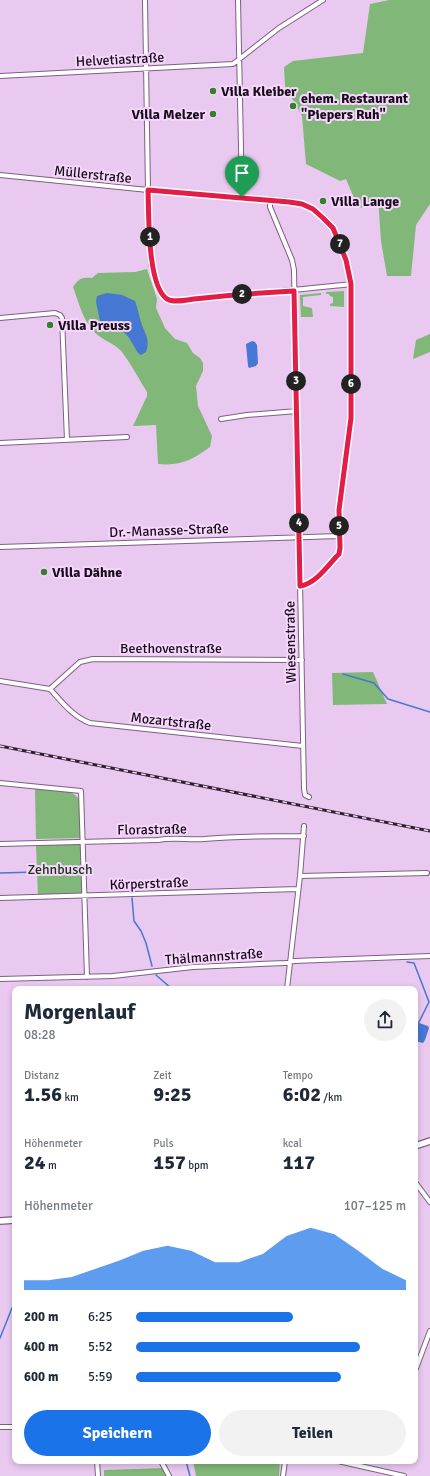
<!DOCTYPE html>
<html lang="de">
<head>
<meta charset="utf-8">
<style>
  :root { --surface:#fff; --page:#f2f2f3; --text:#1f2937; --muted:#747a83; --accent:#1a73e8 }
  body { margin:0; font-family:Signika,sans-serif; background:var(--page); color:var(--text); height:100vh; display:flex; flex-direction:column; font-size:15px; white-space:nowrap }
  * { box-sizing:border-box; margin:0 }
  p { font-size:13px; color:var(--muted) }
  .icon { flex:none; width:22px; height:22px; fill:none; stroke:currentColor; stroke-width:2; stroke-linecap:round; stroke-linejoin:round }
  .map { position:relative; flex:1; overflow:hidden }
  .drawer { position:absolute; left:12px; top:986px; width:406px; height:478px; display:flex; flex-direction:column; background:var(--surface); border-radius:8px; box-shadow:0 2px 6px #0003 }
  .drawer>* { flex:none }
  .pin { position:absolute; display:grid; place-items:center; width:34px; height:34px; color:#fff; margin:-41px -17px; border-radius:50% 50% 50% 0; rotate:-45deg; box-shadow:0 0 4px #0007 }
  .pin .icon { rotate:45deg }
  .km { position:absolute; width:20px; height:20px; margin:-10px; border-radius:50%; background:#222; color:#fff; font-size:11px; line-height:20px; text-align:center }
  .round { display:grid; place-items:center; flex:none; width:42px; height:42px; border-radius:21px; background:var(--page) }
  .headline { display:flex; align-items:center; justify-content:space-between; height:68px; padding:0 12px }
  h1 { font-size:22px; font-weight:800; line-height:30px }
  .stats { display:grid; grid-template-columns:repeat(3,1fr); gap:6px; height:68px; padding:4px 12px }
  .stats div { display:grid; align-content:center }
  .stats b { font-size:20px; font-weight:800 }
  .stats small { font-size:11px; font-weight:400 }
  .stats p { font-size:11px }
  .chart { height:112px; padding:8px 12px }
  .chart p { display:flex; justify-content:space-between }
  .chart svg { width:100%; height:72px; margin-top:4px; fill:var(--accent); opacity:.7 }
  .primary-button { display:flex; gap:8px; margin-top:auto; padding:8px 12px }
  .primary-button a { flex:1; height:46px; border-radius:24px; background:var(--accent); color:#fff; font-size:16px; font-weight:800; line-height:46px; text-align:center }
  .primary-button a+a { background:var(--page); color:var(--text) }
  ul { padding:0 12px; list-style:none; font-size:13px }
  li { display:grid; grid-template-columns:64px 48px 1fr; align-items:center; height:30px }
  li i { height:10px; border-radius:5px; background:var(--accent) }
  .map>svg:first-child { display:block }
  .green { fill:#81b779 }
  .water { fill:#4577d3 }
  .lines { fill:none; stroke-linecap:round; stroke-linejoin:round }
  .stream { stroke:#4577d3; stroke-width:1.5 }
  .street-casing { stroke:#7d6082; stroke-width:6 }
  .secondary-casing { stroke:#7d6082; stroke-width:8 }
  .street { stroke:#fff; stroke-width:4 }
  .secondary { stroke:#fff; stroke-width:5.5 }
  .rail-casing { stroke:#2e2030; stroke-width:3 }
  .rail { stroke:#f7d6fd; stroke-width:1.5; stroke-dasharray:4.5; stroke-linecap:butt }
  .route-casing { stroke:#fff; stroke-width:8 }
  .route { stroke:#e11d48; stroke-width:5 }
  .poi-dot { fill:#35812a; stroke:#f7d6fd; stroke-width:1.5 }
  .labels { text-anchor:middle; stroke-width:4; stroke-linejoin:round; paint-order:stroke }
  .street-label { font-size:14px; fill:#180d1a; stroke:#f7d6fd }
  .poi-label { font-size:14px; font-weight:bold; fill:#180d1a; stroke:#f7d6fd; text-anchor:start }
  .park-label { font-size:14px; fill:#14340f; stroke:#f7d6fd }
</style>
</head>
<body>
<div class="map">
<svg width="430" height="1476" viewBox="0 0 430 1476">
  <rect width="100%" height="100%" fill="#eac9f0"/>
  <path class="green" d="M389 0H430V204L416 225 411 276H387L381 241 378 197 361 208 354 198 346 179 340 181 306 164 302 116 285 86 284 67 293 61 363 53 370 4Z
    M147 269 157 299 156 308 165 328 175 339 187 343 193 353 200 358 203 363V371L196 386 198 406 212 436 210 447C192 460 181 466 158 464L156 425 133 426 147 396V392C139 379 131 364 122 352 115 344 107 342 99 336 84 325 79 303 73 287 79 278 82 277 92 278L98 273 135 272Z
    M344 291V307L330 306V304L333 303V297L330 296 329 294H326V292Z
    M321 293V295L303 297V306L312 308 313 317H301L300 295Z
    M430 334V352L413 359 416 340Z
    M373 672 387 704 333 705 332 673Z
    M35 789C49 789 74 786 81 803 84 810 82 829 83 838L36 839Z
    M82 843 84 894 38 896 36 845Z
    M193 1461H280L279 1476H196Z
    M164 1468 166 1476H104V1470Z"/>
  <path class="water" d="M107 293 122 295 135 301C138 309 139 317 142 325 146 336 150 340 146 352L141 355 138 353C133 345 129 335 121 330 114 326 106 327 100 321L96 302 97 296Z
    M252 341 255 342 257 345 258 363 256 366 249 368 248 366 246 344Z
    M419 1023 428 1026 429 1028 425 1040 423 1043 415 1041V1030Z"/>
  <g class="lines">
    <path class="stream" d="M343 674 374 683 388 699 430 712
      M40 871 82 870
      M0 873 36 872
      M132 898 134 921 141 931 146 943 152 966
      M407 962 414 963 429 1002 415 1030
      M156 975 172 989
      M0 1338 12 1308 15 1304
      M186 1461 190 1476"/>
    <defs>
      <path id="street" d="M145 0 148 190 151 264 156 282 163 295 169 300 176 301C234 294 292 291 351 284
        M238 0 242 197
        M0 76 233 64 279 28 323 0
        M0 175 148 190 289 201 302 204 313 209 323 217 333 228 346 260 351 284V418L339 510 340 548 339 554 336 557C327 567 315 585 300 586
        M270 201V207L292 260 294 270 304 789 305 795 309 797
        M0 318 55 313 60 315 62 318 67 440
        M221 419 247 415 297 411
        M0 443 127 437
        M0 547 339 536
        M0 681 50 689
        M50 689C62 702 73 717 90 723L303 746
        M50 689 80 662 93 659 302 660
        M0 783 81 791 87 977
        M0 844 158 840C173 837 188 840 204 839 237 836 271 836 304 836
        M300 876 427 873
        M0 898 298 889
        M0 979 113 976 193 967 285 963 294 961 430 956
        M287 989 300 876 304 826
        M415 1182 430 1202
        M415 1371 430 1331
        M0 1427H15
        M97 1461 98 1476
        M161 1461 169 1476
        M338 1461 404 1476
        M283 1476 285 1461"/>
      <path id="secondary" d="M415 1146 430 1141
        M0 1221 15 1220"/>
    </defs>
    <use href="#street" class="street-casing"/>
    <use href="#secondary" class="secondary-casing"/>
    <use href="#street" class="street"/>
    <use href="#secondary" class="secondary"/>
    <defs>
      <path id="rail" d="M0 746 430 831"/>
    </defs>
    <use href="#rail" class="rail-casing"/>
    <use href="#rail" class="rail"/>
  </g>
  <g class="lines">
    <defs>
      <path id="route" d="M148 190 289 202 302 204 313 209 323 218 333 228 346 260 351 284V418L339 510 340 548 339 554 336 557C327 567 315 584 300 586L294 291C260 293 227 295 194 299 186 300 174 303 167 299 147 286 149 213 148 190Z"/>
    </defs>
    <use href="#route" class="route-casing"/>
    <use href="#route" class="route"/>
  </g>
  <g class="poi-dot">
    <circle cx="213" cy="91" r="4"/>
    <circle cx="293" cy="106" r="4"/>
    <circle cx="213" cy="114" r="4"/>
    <circle cx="323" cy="201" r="4"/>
    <circle cx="50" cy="325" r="4"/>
    <circle cx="44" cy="572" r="4"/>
  </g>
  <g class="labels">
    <g class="street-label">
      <text transform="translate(120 59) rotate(-3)" y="5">Helvetiastraße</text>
      <text transform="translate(93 174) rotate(6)" y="5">Müllerstraße</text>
      <text transform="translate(169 530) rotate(-2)" y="5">Dr.-Manasse-Straße</text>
      <text transform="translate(290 642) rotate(-91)" y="5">Wiesenstraße</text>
      <text x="171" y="653">Beethovenstraße</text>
      <text transform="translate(171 721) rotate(6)" y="5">Mozartstraße</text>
      <text transform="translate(152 829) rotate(-1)" y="5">Florastraße</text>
      <text transform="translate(149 883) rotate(-2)" y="5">Körperstraße</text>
      <text transform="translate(214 956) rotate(-4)" y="5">Thälmannstraße</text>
    </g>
    <g class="poi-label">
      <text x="221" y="96">Villa Kleiber</text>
      <text x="301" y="103">ehem. Restaurant<tspan x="301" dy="16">"Piepers Ruh"</tspan></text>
      <text x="205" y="119" text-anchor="end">Villa Melzer</text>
      <text x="331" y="206">Villa Lange</text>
      <text x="58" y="330">Villa Preuss</text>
      <text x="52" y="577">Villa Dähne</text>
    </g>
    <g class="park-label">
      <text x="60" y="874">Zehnbusch</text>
    </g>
  </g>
</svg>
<div class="pin" style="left:242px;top:197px;background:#1e9e55"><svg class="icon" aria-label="arrive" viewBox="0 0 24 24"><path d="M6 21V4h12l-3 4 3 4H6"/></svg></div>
<b class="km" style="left:150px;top:237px">1</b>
<b class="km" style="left:242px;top:294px">2</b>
<b class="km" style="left:296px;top:381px">3</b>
<b class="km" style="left:299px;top:523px">4</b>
<b class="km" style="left:339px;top:526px">5</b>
<b class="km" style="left:351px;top:384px">6</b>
<b class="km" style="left:340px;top:244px">7</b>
<section class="drawer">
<div class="headline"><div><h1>Morgenlauf</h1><p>08:28</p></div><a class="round"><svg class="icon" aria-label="share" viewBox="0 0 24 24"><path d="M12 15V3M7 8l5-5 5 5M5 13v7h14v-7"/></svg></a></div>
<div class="stats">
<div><p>Distanz</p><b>1.56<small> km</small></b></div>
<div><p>Zeit</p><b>9:25</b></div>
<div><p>Tempo</p><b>6:02<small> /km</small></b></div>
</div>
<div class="stats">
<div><p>Höhenmeter</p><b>24<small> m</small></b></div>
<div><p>Puls</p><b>157<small> bpm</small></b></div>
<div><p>kcal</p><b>117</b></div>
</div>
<div class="chart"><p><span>Höhenmeter</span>107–125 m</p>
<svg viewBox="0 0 160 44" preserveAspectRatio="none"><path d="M0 44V38L10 38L20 36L30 31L40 26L50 20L60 17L70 20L80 27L90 27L100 22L110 11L120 6L130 10L140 20L150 31L160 38V44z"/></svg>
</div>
<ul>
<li><b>200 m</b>6:25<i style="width:58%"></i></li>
<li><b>400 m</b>5:52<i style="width:83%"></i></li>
<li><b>600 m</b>5:59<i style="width:76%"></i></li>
</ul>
<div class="primary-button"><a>Speichern</a><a>Teilen</a></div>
</section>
</div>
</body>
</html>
